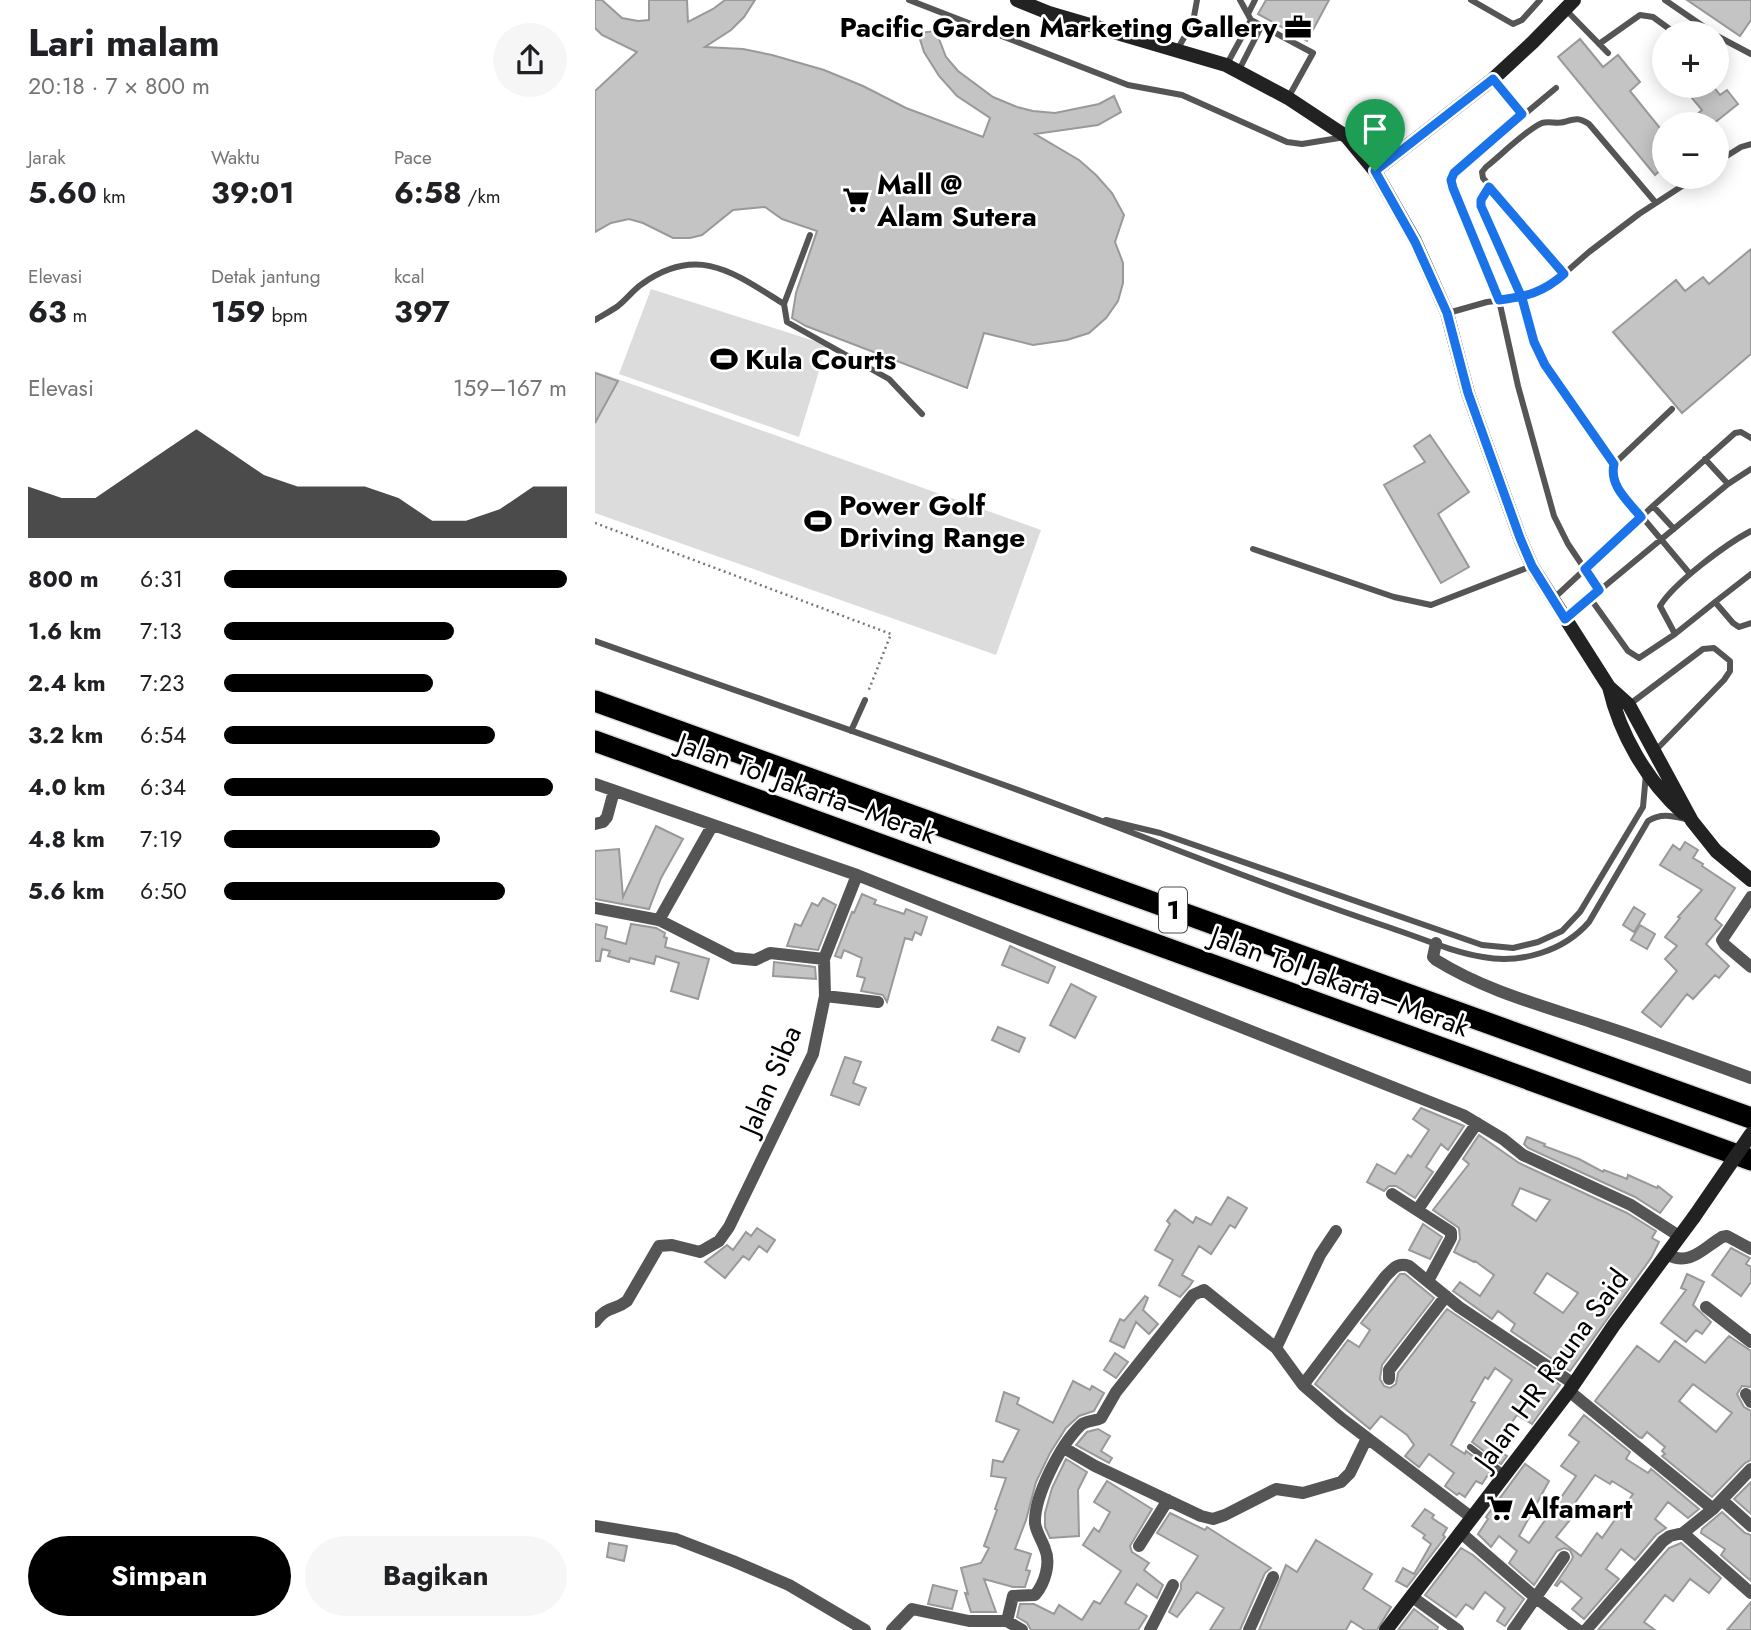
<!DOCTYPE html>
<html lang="id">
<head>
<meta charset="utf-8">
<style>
  :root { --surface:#fff; --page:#f6f6f6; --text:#202124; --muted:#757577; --accent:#000 }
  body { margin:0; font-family:Jost,sans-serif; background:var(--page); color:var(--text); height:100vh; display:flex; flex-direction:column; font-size:26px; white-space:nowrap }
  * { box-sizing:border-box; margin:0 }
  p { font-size:23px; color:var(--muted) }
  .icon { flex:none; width:38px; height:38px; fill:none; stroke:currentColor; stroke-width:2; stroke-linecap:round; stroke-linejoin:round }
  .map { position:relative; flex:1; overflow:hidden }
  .side { display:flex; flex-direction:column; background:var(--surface); width:595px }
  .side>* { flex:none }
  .tools { position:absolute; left:1057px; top:21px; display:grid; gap:14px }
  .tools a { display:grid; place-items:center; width:77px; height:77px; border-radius:50%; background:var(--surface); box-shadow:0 4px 18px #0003; font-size:35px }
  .pin { position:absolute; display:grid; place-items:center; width:60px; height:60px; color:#fff; margin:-72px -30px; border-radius:50% 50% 50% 0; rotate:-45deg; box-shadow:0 0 7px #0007 }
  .pin .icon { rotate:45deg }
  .round { display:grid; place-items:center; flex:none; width:74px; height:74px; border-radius:37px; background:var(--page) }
  .overview { display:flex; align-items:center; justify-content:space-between; height:119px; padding:0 28px }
  h1 { font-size:38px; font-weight:700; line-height:52px }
  .metrics { display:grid; grid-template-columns:repeat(3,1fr); gap:10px; height:119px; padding:7px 28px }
  .metrics div { display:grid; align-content:center }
  .metrics b { font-size:30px; font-weight:700 }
  .metrics small { font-size:19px; font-weight:400 }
  .metrics p { font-size:19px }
  .chart { height:196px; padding:14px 28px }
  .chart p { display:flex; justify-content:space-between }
  .chart svg { width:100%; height:126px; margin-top:7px; fill:var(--accent); opacity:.7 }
  .action { display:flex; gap:14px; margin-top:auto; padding:14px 28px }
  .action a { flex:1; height:80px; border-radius:42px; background:var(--accent); color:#fff; font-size:28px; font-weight:700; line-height:80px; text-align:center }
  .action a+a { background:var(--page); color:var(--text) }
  ul { padding:0 28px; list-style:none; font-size:23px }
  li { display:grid; grid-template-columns:112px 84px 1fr; align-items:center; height:52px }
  li i { height:18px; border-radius:9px; background:var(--accent) }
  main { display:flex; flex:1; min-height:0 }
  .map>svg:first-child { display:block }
  .green { fill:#dcdcdc }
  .building { fill:#c4c4c4; stroke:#999; stroke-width:2; fill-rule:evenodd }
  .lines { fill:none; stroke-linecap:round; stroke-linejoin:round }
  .highway-casing { stroke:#dbdbdb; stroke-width:24 }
  .path { stroke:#777; stroke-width:2.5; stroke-dasharray:2 3.5; stroke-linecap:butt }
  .lane { stroke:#555; stroke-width:6 }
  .street { stroke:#555; stroke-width:12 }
  .secondary { stroke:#222; stroke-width:14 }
  .highway { stroke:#000; stroke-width:21 }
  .secondary-bridge { stroke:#222; stroke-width:14 }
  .route-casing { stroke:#fff; stroke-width:14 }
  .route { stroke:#1a73e8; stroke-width:9 }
  .labels { text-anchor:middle; stroke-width:5; stroke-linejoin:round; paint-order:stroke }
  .shield { fill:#fff; stroke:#4c4c4c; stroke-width:2 }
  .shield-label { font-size:26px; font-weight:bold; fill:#000 }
  .poi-label { font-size:28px; font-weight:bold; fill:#000; stroke:#fff; text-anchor:start }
  .street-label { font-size:28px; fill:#000; stroke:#fff }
</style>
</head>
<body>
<main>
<section class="side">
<div class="overview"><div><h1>Lari malam</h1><p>20:18 · 7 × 800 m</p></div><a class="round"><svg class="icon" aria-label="share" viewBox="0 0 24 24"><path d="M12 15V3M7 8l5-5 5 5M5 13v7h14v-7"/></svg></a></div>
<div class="metrics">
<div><p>Jarak</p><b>5.60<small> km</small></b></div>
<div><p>Waktu</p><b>39:01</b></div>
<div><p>Pace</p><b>6:58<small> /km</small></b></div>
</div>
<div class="metrics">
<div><p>Elevasi</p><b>63<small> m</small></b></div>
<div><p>Detak jantung</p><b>159<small> bpm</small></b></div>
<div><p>kcal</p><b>397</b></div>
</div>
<div class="chart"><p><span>Elevasi</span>159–167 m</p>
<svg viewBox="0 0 160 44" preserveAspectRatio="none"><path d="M0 44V26L10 30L20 30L30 22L40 14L50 6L60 14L70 22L80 26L90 26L100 26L110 30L120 38L130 38L140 34L150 26L160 26V44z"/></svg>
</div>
<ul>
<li><b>800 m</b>6:31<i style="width:100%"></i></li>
<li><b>1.6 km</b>7:13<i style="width:67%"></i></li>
<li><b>2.4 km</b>7:23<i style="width:61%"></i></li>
<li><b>3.2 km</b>6:54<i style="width:79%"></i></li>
<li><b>4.0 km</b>6:34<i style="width:96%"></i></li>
<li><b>4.8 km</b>7:19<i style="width:63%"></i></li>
<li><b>5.6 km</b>6:50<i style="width:82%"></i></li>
</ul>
<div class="action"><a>Simpan</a><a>Bagikan</a></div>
</section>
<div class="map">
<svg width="1156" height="1630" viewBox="0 0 1156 1630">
  <rect width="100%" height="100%" fill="#fff"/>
  <path class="green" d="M56 289 232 345 204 437 24 374Z
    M0 371 446 530 401 655 0 513Z"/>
  <path class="building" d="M0 0H7L27 18 43 21 54 20V0H92L93 22 118 9 130 0H160L149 17 136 30 110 47 148 49 177 55 229 70 268 86 311 108 388 137 395 118 362 96 344 76 329 52 323 33 341 31 351 57 363 71 398 97 422 107 438 111 460 113 504 104 519 96 526 112 503 125 440 134 484 160 501 175 517 193 529 215 520 242 528 263V283L523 301 511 318 494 333 472 340 438 345 389 333 372 388 211 326 197 318 201 293 222 231 187 219 170 207 138 210 107 235 95 238H78L48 223 34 219 16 223 0 232V91L42 52 7 35 0 28Z
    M671 0H734L712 41 663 14Z
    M1092 0H1156V20L1145 36Z
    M985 39 1008 67 1023 55 1045 82 1035 91 1069 133V167L1060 175 963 57Z
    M1087 86H1118L1125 95 1132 90 1143 104 1118 124H1090L1107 110Z
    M1156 249V354L1087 413 1018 332 1081 280 1090 291 1108 277 1114 284Z
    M0 373 23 381 0 423Z
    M835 435 874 492 843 514 874 567 846 583 789 485 830 462 819 446Z
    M61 826 88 839 66 878 54 909 0 899V851L24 849 28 897Z
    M1090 842 1103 850 1098 858 1108 864 1107 866 1140 888 1120 919 1127 925 1111 944 1134 966 1124 978 1120 975 1098 999 1092 994 1066 1027 1047 1012 1082 971 1070 959 1082 946 1070 937 1085 918 1083 917 1107 890 1065 865 1078 845 1085 850Z
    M267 894 281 900 279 904 309 914 311 909 332 917 326 935 320 932 317 940 310 938 292 1002 288 995 266 991 270 978 262 976 267 958 249 950 246 958 240 956 257 912 259 913Z
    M228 898 241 905 223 950 192 946 200 924 206 926 217 903 223 906Z
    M1039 907 1050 914 1039 932 1028 925Z
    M0 924 12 927 10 938 31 944 36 924 61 928 70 933 69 937 72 938 70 947 114 959 103 999 76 991 84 963 61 956 59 964 35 958 34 962 13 956 15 951 7 949 5 961H0Z
    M1045 925 1060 934 1052 949 1036 940Z
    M415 946 460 967 453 983 407 965Z
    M179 962 220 967 221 979 178 976Z
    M476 984 501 997 480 1038 455 1025Z
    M403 1027 430 1038 424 1052 397 1040Z
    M250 1057 266 1062 258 1083 271 1088 264 1105 236 1095Z
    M826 1108 869 1126 853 1150 846 1144 831 1167 838 1172 820 1198 801 1186H794L789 1191 772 1182 782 1164 800 1174 813 1155 816 1157 834 1130 818 1119Z
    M884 1135 924 1163 1032 1213 1061 1231 1057 1238 1064 1242 1056 1258 975 1371 916 1331 920 1324 903 1311 897 1319 858 1291 865 1282 885 1296 899 1275 880 1261 879 1262 859 1252 865 1239 864 1228 838 1210 874 1164 868 1159ZM925 1188 955 1200 941 1221 917 1205ZM952 1273 983 1293 968 1313 939 1293Z
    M932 1137 950 1144 949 1146 984 1159 1008 1172 1009 1170 1032 1179 1033 1175 1062 1188 1063 1186 1077 1197 1065 1213 1040 1197 933 1148 929 1144Z
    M633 1197 652 1208 640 1228 635 1225 616 1254 604 1246 587 1275 598 1281 594 1287 585 1297 564 1285 578 1260 560 1250 575 1224 572 1221 580 1210 598 1223 601 1217 616 1225Z
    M828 1224 847 1237 835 1259 814 1250Z
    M162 1228 180 1240 172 1252 164 1246 154 1260 148 1256 130 1278 110 1262 132 1245 138 1250 151 1232 156 1236Z
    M1136 1248 1155 1258 1151 1264 1156 1267V1282L1146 1296 1117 1275Z
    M805 1274H810L839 1298 787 1365 785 1379 789 1386 795 1388 801 1384 803 1373 852 1309 965 1385 937 1424 922 1415 899 1448 912 1456 906 1464 877 1442 917 1380 900 1368 893 1379 890 1377 876 1401 880 1403 856 1445 870 1454 871 1451 896 1470 887 1484 881 1481 870 1497 864 1493 862 1495 850 1486 859 1473 834 1454 824 1467 810 1456 819 1445 812 1435 786 1416 775 1429 720 1384 753 1340 764 1347 775 1330 766 1323Z
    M1092 1274 1109 1282 1098 1305 1116 1322 1107 1334 1101 1330 1091 1342 1066 1323 1091 1290 1086 1288Z
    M550 1296 553 1298 548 1310 563 1324 554 1334 541 1322 529 1348 515 1341 525 1319 529 1321Z
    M1134 1336 1156 1351V1387L1147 1386 1142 1394 1149 1407 1156 1411V1460L1150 1463 1117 1497 1067 1456 1070 1454 1067 1451 1070 1447 1052 1432 1047 1438 1044 1437 1000 1401 1042 1346 1064 1362 1080 1341 1110 1363ZM1098 1384 1137 1413 1121 1432 1084 1401Z
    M520 1353 533 1362 521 1378 509 1370Z
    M478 1381 495 1390 497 1386 509 1393 499 1411 484 1416 471 1428 455 1453 441 1482 431 1520 420 1549 436 1554 431 1570 435 1571 430 1587H418L389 1579 401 1612H376L370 1593 373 1594 366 1568 386 1563 394 1548 389 1546 402 1510 400 1509 411 1478 396 1476 398 1460 408 1462 424 1430 401 1421 409 1392 424 1398 422 1404 458 1423Z
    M989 1415 1035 1452 1031 1459 1053 1473 1056 1469 1104 1509 1093 1518 1073 1502 1060 1519 1071 1528 1061 1535 1040 1560 1026 1549 1011 1569 1024 1579 989 1619 977 1609 987 1598 966 1581 962 1586 960 1585 976 1561 978 1557 975 1550 969 1548 962 1551 939 1585 914 1563 922 1551 904 1536 896 1547 883 1534 893 1519 891 1517 930 1464 954 1481 924 1536 934 1543 981 1476 966 1466 984 1442 974 1435ZM1000 1475 1015 1484 1017 1481 1038 1494 1007 1538 1002 1533 986 1556 961 1537 979 1515 974 1511Z
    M503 1429 515 1436 506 1451 517 1458 514 1463 481 1445 492 1432Z
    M471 1459 492 1472 483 1490 484 1536 455 1538 450 1527V1513L457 1488Z
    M512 1481 557 1509 535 1546 537 1552 554 1563 549 1570 568 1585 562 1598 542 1584 530 1603 552 1616 543 1630H436L432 1623 422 1617 425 1604H439L459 1614 464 1605 487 1620 499 1601 505 1604 526 1571 488 1545 499 1528 504 1532 515 1512 499 1502Z
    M1156 1482V1514L1139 1499Z
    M830 1509 839 1515 837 1518 852 1528 848 1535 850 1537 812 1587 801 1581 808 1568 819 1574 836 1544 828 1538 830 1535 817 1526Z
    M1127 1512 1150 1533 1156 1535V1581L1126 1555 1130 1549 1106 1533 1107 1529Z
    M575 1513 610 1530 612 1527 676 1568 670 1573 645 1630H615L629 1608 602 1592 582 1617 574 1612 586 1589V1583L603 1556 562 1533Z
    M721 1540 777 1574 768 1589 796 1607 782 1630H770L756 1621 751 1630H664L691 1565 702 1572Z
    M14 1543 32 1546 29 1561 12 1557Z
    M1086 1543 1126 1578 1114 1593 1095 1579 1078 1601 1070 1595 1049 1622 1060 1630H1003L1074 1548Z
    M866 1548 878 1555 929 1599 910 1626 902 1621 910 1608 890 1592 878 1609 871 1604 861 1617 830 1595Z
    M338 1585 362 1591 357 1609 333 1604Z
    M1156 1602V1630H1132Z
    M819 1609 843 1627 842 1630H803Z"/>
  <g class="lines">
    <defs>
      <path id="highway" d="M0 701 1156 1118
        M0 741 1156 1160"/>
    </defs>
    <use href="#highway" class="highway-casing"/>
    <path class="path" d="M930 307 939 342 950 365 1013 456
      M0 523 296 634 273 692"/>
    <path class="lane" d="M314 0 533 85 587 95 692 142 707 144 750 137
      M645 0 656 20 718 53 693 98
      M876 0 918 24 927 20 945 0
      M1070 0 1118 33
      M971 10 1013 53
      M653 14 660 0
      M1122 36 1156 54
      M1004 44 1045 15 1058 17 1080 33
      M582 50 598 22 602 0
      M632 64 656 20
      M644 70 667 25
      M898 79 927 114
      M961 88 859 173 856 179 861 197 904 300 923 386 959 516 973 544 1004 590
      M1122 162 1146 147 1156 144
      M894 187 886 199 885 206 927 298
      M969 274 888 178 887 172 891 167C905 156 932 129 947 123 954 121 962 124 969 122 980 119 983 117 994 124L1061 203
      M189 304 215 235
      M853 313 892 302 927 298 954 287 994 252 1044 214 1101 177
      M0 320C8 315 16 311 23 306 32 299 38 290 47 284 103 244 139 273 189 304L192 322 294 379 327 414
      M1077 409 1019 464 1017 473 1023 488 1095 574
      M1110 459 1133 484
      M1058 506 1079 529
      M658 549 799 597 836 605 937 566
      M995 598 1033 651 1044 658 1080 634 1120 602 1138 623 1144 627 1156 623
      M958 599 1058 506 1140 433 1146 432 1156 438
      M1120 602 1156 574
      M970 619 1133 484 1156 469
      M1080 634 1065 606C1079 583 1131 544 1156 531
      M0 641C186 707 373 769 556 840 636 871 715 901 796 928 826 938 857 952 888 957 926 964 969 951 994 922L1053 821C1066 813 1077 816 1090 819
      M1035 704 1108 649 1119 648 1135 661V671L1129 680 1059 752
      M256 731 270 700
      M511 820 565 833 887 945 918 948 943 942 967 931 985 912 1048 807 1051 774
      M875 1447 910 1474"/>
    <path class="street" d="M0 784 262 875 229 959 230 996 218 1054 134 1227 124 1241 105 1252 77 1245 64 1246 32 1301C18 1312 14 1304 0 1322
      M0 824 8 822 12 817 19 791
      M262 875 868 1115 908 1139 928 1155 1036 1205 1084 1236
      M1156 897 1127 940 1130 945 1156 967
      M0 908 64 920 139 958 160 960 175 953 229 959
      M64 920 117 826
      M841 943 838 957 841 960C889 990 945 1005 999 1023 1052 1040 1104 1059 1156 1078
      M230 996 283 1002
      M797 1194 856 1232V1238L833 1281
      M823 1209 882 1123
      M1071 1254C1095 1267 1107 1249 1127 1237L1132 1236 1156 1249
      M1111 1307 1156 1342
      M681 1348 725 1255 741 1231
      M794 1379V1370L851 1296
      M974 1391 1118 1509
      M1151 1394 1156 1402
      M469 1448 500 1466 606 1516 618 1519 630 1515 681 1489 708 1493 746 1482 755 1473 772 1438
      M1127 1500 1156 1526
      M876 1517 746 1418 708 1385 790 1277C798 1269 802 1262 814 1266L864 1307 979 1384
      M0 1526 81 1539 138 1561 194 1585 270 1630
      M865 1532 940 1597 983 1630
      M1088 1533 1156 1593
      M544 1546 573 1500
      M816 1596 863 1630
      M412 1621 418 1596 440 1595C450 1583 456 1563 450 1549 447 1540 441 1532 440 1523 439 1496 466 1444 486 1425 492 1420 499 1422 506 1418L521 1392 598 1295 609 1290 681 1348 708 1385
      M297 1630 317 1609 374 1621H412L427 1630
      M555 1630 578 1585
      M654 1630 678 1577
      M918 1630 969 1557
      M991 1630 1068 1541 1075 1536 1088 1533 1118 1509 1156 1469"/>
    <path class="secondary" d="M422 0 454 13 631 65 693 98 752 137 780 171 820 241 852 313 873 393 925 538 937 566 1014 687 1034 705 1097 821 1121 851 1156 880
      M780 171 898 79 938 42 979 0
      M1014 687C1025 735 1052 781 1088 813
      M791 1630 974 1391 1019 1325 1099 1217"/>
    <use href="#highway" class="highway"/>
    <path class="secondary-bridge" d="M1099 1217 1156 1134"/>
  </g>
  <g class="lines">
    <defs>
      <path id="route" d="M780 171 820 242 852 313 873 393 925 538 937 566 970 619 1004 590 990 569 1046 517C1033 501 1014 486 1019 464L950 365 939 342 927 298 886 206V200L894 187 969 274C949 292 931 297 904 300L858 188 856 180 859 173 927 114 898 79 780 171"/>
    </defs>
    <use href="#route" class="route-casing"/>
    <use href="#route" class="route"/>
  </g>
  <defs>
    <symbol id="office-bare" viewBox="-9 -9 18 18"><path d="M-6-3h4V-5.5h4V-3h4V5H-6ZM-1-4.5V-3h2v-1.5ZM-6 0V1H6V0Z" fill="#000" stroke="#fff" stroke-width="2.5" paint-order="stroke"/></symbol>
    <symbol id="supermarket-bare" viewBox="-9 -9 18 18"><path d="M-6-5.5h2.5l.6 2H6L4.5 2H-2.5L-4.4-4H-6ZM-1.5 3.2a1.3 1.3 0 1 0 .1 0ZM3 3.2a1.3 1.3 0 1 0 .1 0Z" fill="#000" stroke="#fff" stroke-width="2.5" paint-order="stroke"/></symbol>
    <symbol id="stadium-bare" viewBox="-9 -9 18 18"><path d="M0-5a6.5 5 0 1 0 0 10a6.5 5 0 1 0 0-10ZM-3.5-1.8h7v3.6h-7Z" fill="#000" stroke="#fff" stroke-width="2.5" paint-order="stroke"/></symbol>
  </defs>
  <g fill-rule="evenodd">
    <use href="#office-bare" x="684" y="8" width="38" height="38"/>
    <use href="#supermarket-bare" x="242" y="181" width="38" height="38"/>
    <use href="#stadium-bare" x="110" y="340" width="38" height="38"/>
    <use href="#stadium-bare" x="204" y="502" width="38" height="38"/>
    <use href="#supermarket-bare" x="886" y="1489" width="38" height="38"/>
  </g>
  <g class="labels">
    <rect class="shield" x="564" y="887.5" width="28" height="45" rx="5"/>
    <g class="shield-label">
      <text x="578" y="919">1</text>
    </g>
    <g class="poi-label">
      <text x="682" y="37" text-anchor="end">Pacific Garden Marketing Gallery</text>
      <text x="282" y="194">Mall @<tspan x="282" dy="32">Alam Sutera</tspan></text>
      <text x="150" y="369">Kula Courts</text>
      <text x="244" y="515">Power Golf<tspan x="244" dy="32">Driving Range</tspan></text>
      <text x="926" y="1518">Alfamart</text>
    </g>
    <g class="street-label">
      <text transform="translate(212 788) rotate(20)" y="10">Jalan Tol Jakarta–Merak</text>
      <text transform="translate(745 981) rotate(20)" y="10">Jalan Tol Jakarta–Merak</text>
      <text transform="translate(175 1080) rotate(-67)" y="10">Jalan Siba</text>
      <text transform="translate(956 1369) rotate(-54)" y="10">Jalan HR Rauna Said</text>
    </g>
  </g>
</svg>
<div class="tools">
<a>+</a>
<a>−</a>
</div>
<div class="pin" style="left:780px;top:171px;background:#1e9e55"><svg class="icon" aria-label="arrive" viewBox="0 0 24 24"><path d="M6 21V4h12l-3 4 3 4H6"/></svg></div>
</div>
</main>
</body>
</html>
